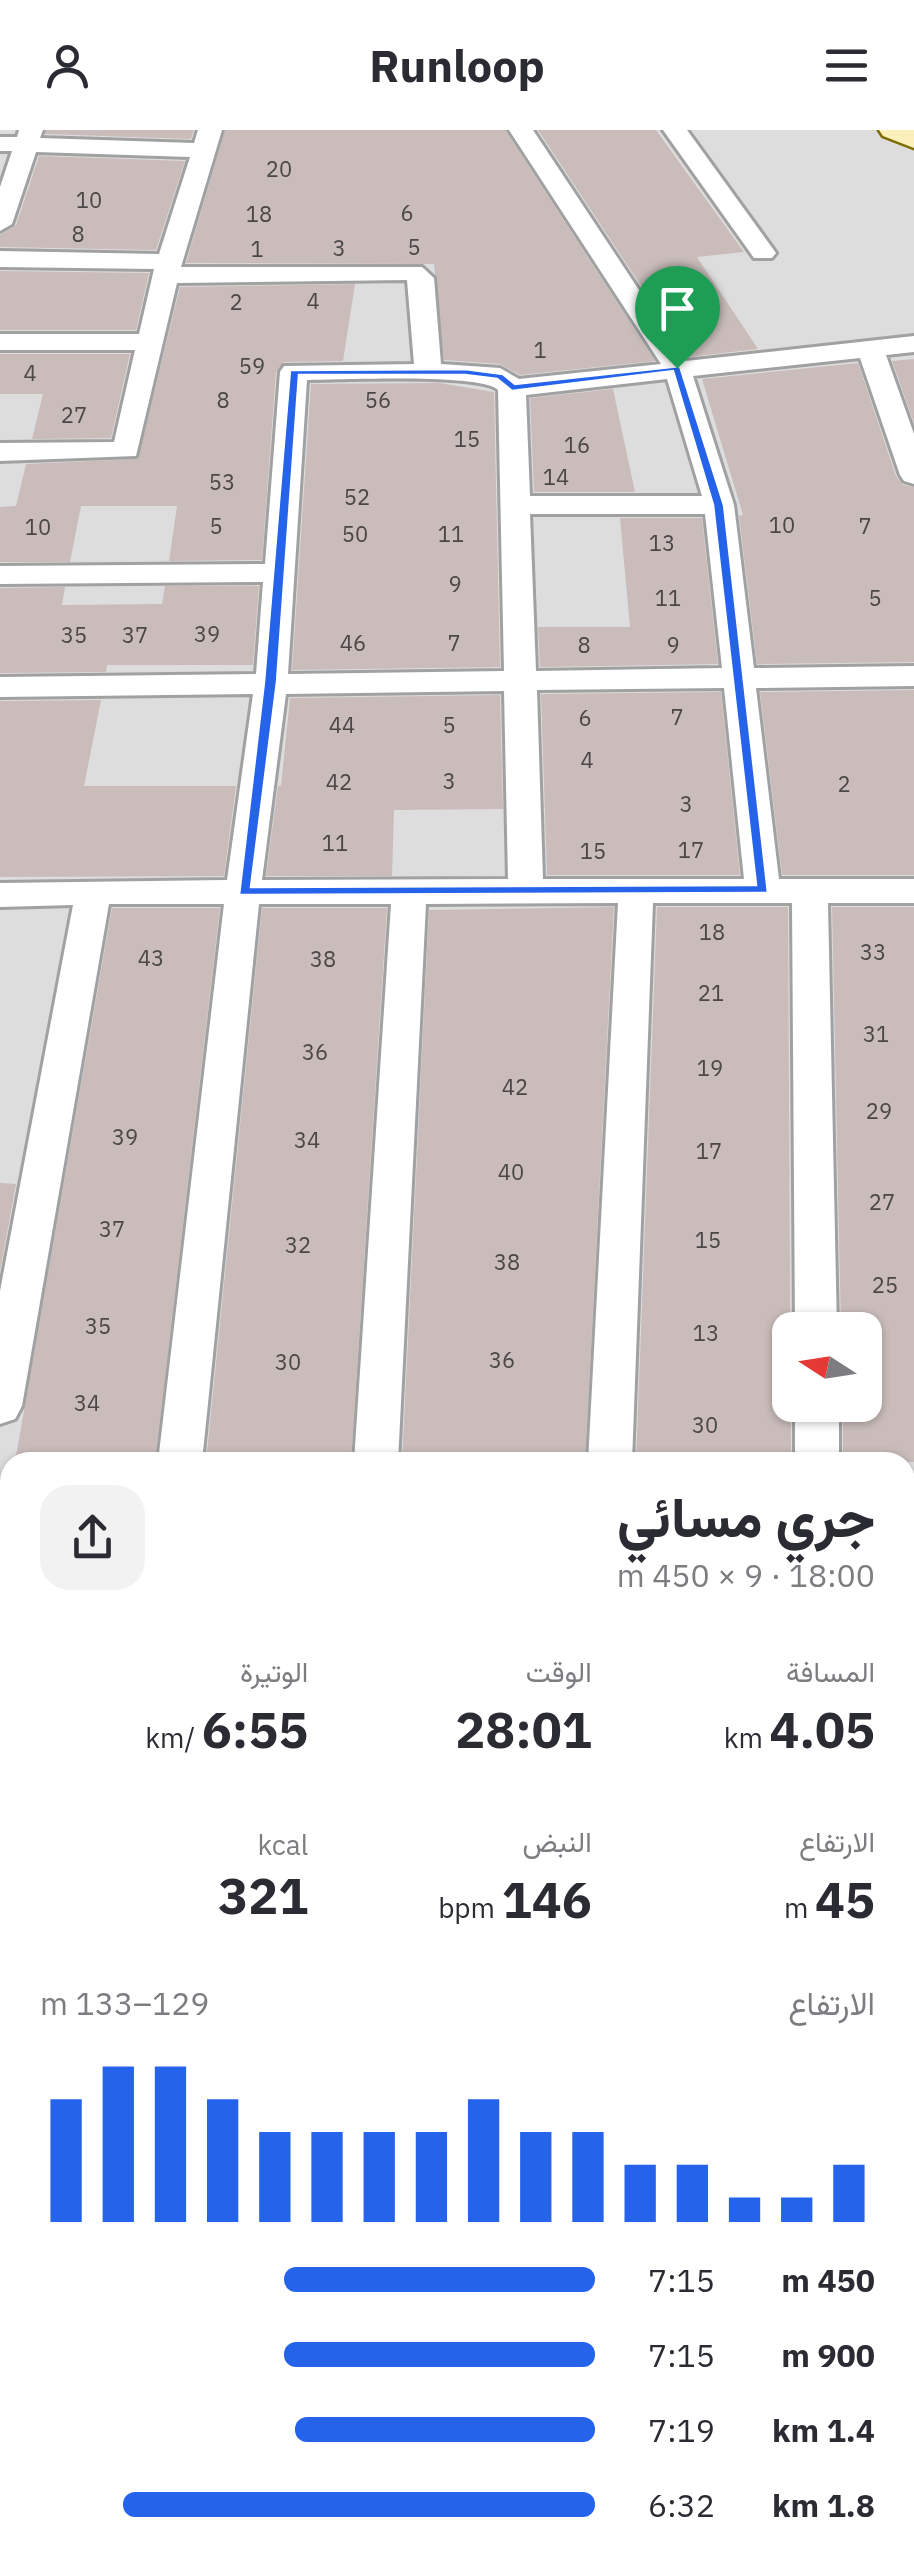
<!DOCTYPE html>
<html lang="ar">
<head>
<meta charset="utf-8">
<style>
  :root { --surface:#fff; --page:#f2f2f3; --text:#2b2b33; --muted:#7c7c81; --accent:#2563eb }
  body { margin:0; font-family:"IBM Plex Sans",Vazirmatn,sans-serif; background:var(--page); color:var(--text); direction:rtl; height:100vh; display:flex; flex-direction:column; font-size:38px; white-space:nowrap }
  * { box-sizing:border-box; margin:0 }
  p { font-size:32px; color:var(--muted) }
  .icon { flex:none; width:55px; height:55px; fill:none; stroke:currentColor; stroke-width:2; stroke-linecap:round; stroke-linejoin:round }
  .map { position:relative; flex:1; overflow:hidden; direction:ltr }
  .panel { position:absolute; left:0px; top:1322px; width:915px; height:1112px; display:flex; flex-direction:column; background:var(--surface); border-radius:30px 30px 0 0; box-shadow:0 2px 8px #0004; direction:rtl }
  .panel>* { flex:none }
  .needle { width:65px; rotate:282deg }
  .fabs { position:absolute; left:772px; top:1182px; display:grid; gap:20px }
  .fabs a { display:grid; place-items:center; width:110px; height:110px; border-radius:20px; background:var(--surface); box-shadow:0 2px 8px #0004; font-size:50px }
  .pin { position:absolute; display:grid; place-items:center; width:85px; height:85px; color:#fff; margin:-102px -42px; border-radius:50% 50% 50% 0; rotate:-45deg; box-shadow:0 0 10px #0007 }
  .pin .icon { rotate:45deg }
  .round { display:grid; place-items:center; flex:none; width:105px; height:105px; border-radius:30px; background:var(--page) }
  .head { display:flex; align-items:center; justify-content:space-between; height:170px; padding:0 40px }
  h1 { font-size:55px; font-weight:800; line-height:75px }
  .stats { display:grid; grid-template-columns:repeat(3,1fr); gap:15px; height:170px; padding:10px 40px }
  .stats div { display:grid; align-content:center }
  .stats b { font-size:50px; font-weight:800 }
  .stats small { font-size:28px; font-weight:400 }
  .stats p { font-size:28px }
  .chart { height:280px; padding:20px 40px }
  .chart p { display:flex; justify-content:space-between }
  .chart svg { width:100%; height:180px; margin-top:10px; stroke:var(--accent); stroke-width:6 }
  ul { padding:0 40px; list-style:none; font-size:32px }
  li { display:grid; grid-template-columns:160px 120px 1fr; align-items:center; height:75px }
  li i { height:25px; border-radius:12px; background:var(--accent) }
  header { display:flex; justify-content:space-between; align-items:center; height:130px; padding:0 40px; background:var(--surface); font-size:45px; font-weight:800 }
  .map>svg:first-child { display:block }
  .residential { fill:#dedddd; fill-rule:evenodd }
  .building { fill:#c9bcba }
  .lines { fill:none; stroke-linecap:round; stroke-linejoin:round }
  .street-casing { stroke:#a1a1a1; stroke-width:6 }
  .secondary-casing { stroke:#7c6c03; stroke-width:5 }
  .street { fill:#fff; fill-rule:evenodd }
  .secondary { fill:#fbefba; fill-rule:evenodd }
  .route { fill:#2563eb; stroke:#fff; stroke-width:2.5; fill-rule:evenodd }
  .labels { text-anchor:middle; stroke-width:8; stroke-linejoin:round; paint-order:stroke }
  .number-label { font-size:22px; fill:#4a4746 }
</style>
</head>
<body>
<header><svg class="icon" aria-label="menu" viewBox="0 0 24 24"><path d="M4 6h16M4 12h16M4 18h16"/></svg>Runloop<svg class="icon" aria-label="person" viewBox="0 0 24 24"><circle cx="12" cy="8" r="4"/><path d="M4 21q1-7 8-7t8 7"/></svg></header>
<div class="map">
<svg width="914" height="2433" viewBox="0 0 914 2433">
  <rect width="100%" height="100%" fill="#f1ebe7"/>
  <path class="residential" d="M0 0H914V2433H0ZM790 1200H865V1275H790ZM10 1332H905V2425H10Z"/>
  <path class="building" d="M46 0H194L191 9 45 4Z
    M225 0H505L655 231 520 245 500 234 444 230 434 134 186 133Z
    M538 0H656L744 122 697 127 758 219 688 227Z
    M39 26 185 31 156 120 0 117V105L16 95Z
    M0 141 149 143 136 200H0Z
    M355 154 343 231 284 232 276 242 262 430 169 431 177 376H81L70 432H0V377L16 376 26 334 138 329 180 157Z
    M0 224H130L111 308 32 309 43 264H0Z
    M914 229V293L892 231Z
    M858 233 896 346 903 355 914 357V532L757 534 739 386 743 385 702 249Z
    M439 253 494 262 500 537 292 540 311 254Z
    M613 259 635 362H534L530 268Z
    M620 388H702L718 534 540 537 538 497H630Z
    M165 456H259L253 535H107L106 542 0 543V458L65 457 62 475 162 474Z
    M914 560V745H782L760 562Z
    M721 562 740 745H547L541 564Z
    M500 565 503 679 394 680 392 746H266L278 656H281L290 568Z
    M101 570 84 656H236L224 746 0 747V571Z
    M614 777 585 1332H402L429 780Z
    M657 777H788L791 1332H636Z
    M832 777H914V1332H843V1275H865V1200H841Z
    M112 778H220L155 1332H15Z
    M262 778H387L351 1332H206Z
    M0 1053 16 1054 0 1141Z"/>
  <g class="lines">
    <defs>
      <path id="street" d="M19 0H43L40 8 194 13 198 0H222L181 137H422L434 148 441 234 500 238 519 249 661 234 509 0H533L686 231 914 206V222L886 225 914 304V354L904 351 900 345 860 228 693 246 734 375 754 538 914 536V556L756 558 779 749H914V773H828L837 1200H795L792 773H653L632 1332H588L618 773 426 774 398 1332H354L391 774H259L202 1332H158L224 774H109L22 1276 15 1289 0 1294V1161L73 775 0 777V753L227 750 253 564 0 567V547L256 544 263 452 0 454V436L265 434 280 242 284 236 414 234 407 150 177 153 136 326 0 331V313L114 312 135 220H0V204H139L154 139 0 137V121L159 124 190 27 36 22 12 94 0 101V57L12 21H0V7H17ZM667 249 702 366H530L526 265ZM307 250C339 250 482 243 498 260L504 541 288 544ZM530 384H705L722 538 536 541ZM724 558 744 749H543L537 560ZM504 561 508 749 262 750 286 564Z
        M663 0H687L776 123 772 128H754Z
        M795 1275H839V1332H795Z
        M0 1987 10 1988V2042L0 2041Z
        M905 2027 914 2028V2084L905 2083Z
        M36 2425H98L97 2433H35Z
        M285 2425H347L346 2433H284Z
        M551 2425H613V2433H551Z"/>
      <path id="secondary" d="M879 0H914V18L883 6Z"/>
    </defs>
    <use href="#street" class="street-casing"/>
    <use href="#secondary" class="secondary-casing"/>
    <use href="#street" class="street"/>
    <use href="#secondary" class="secondary"/>
  </g>
  <path class="route" d="M680 236 724 375 768 763 239 765 264 552 290 240 465 239 503 244 515 254ZM673 241 713 375 756 755 251 757 277 552 299 245H465L497 249 512 261Z"/>
  <g class="labels">
    <g class="number-label">
      <text x="279" y="47">20</text>
      <text x="89" y="78">10</text>
      <text x="407" y="91">6</text>
      <text x="259" y="92">18</text>
      <text x="78" y="112">8</text>
      <text x="414" y="125">5</text>
      <text x="339" y="126">3</text>
      <text x="257" y="127">1</text>
      <text x="313" y="179">4</text>
      <text x="236" y="180">2</text>
      <text x="540" y="228">1</text>
      <text x="252" y="244">59</text>
      <text x="30" y="251">4</text>
      <text x="223" y="278">8</text>
      <text x="378" y="278">56</text>
      <text x="74" y="293">27</text>
      <text x="467" y="317">15</text>
      <text x="577" y="323">16</text>
      <text x="556" y="355">14</text>
      <text x="222" y="360">53</text>
      <text x="357" y="375">52</text>
      <text x="782" y="403">10</text>
      <text x="216" y="404">5</text>
      <text x="865" y="404">7</text>
      <text x="38" y="405">10</text>
      <text x="355" y="412">50</text>
      <text x="451" y="412">11</text>
      <text x="662" y="421">13</text>
      <text x="455" y="462">9</text>
      <text x="668" y="476">11</text>
      <text x="875" y="476">5</text>
      <text x="207" y="512">39</text>
      <text x="74" y="513">35</text>
      <text x="135" y="513">37</text>
      <text x="353" y="521">46</text>
      <text x="454" y="521">7</text>
      <text x="584" y="523">8</text>
      <text x="673" y="523">9</text>
      <text x="677" y="595">7</text>
      <text x="585" y="596">6</text>
      <text x="342" y="603">44</text>
      <text x="449" y="603">5</text>
      <text x="587" y="638">4</text>
      <text x="449" y="659">3</text>
      <text x="339" y="660">42</text>
      <text x="844" y="662">2</text>
      <text x="686" y="682">3</text>
      <text x="335" y="721">11</text>
      <text x="691" y="728">17</text>
      <text x="593" y="729">15</text>
      <text x="712" y="810">18</text>
      <text x="873" y="830">33</text>
      <text x="151" y="836">43</text>
      <text x="323" y="837">38</text>
      <text x="711" y="871">21</text>
      <text x="876" y="912">31</text>
      <text x="315" y="930">36</text>
      <text x="710" y="946">19</text>
      <text x="515" y="965">42</text>
      <text x="879" y="989">29</text>
      <text x="125" y="1015">39</text>
      <text x="307" y="1018">34</text>
      <text x="709" y="1029">17</text>
      <text x="511" y="1050">40</text>
      <text x="882" y="1080">27</text>
      <text x="112" y="1107">37</text>
      <text x="708" y="1118">15</text>
      <text x="298" y="1123">32</text>
      <text x="507" y="1140">38</text>
      <text x="885" y="1163">25</text>
      <text x="98" y="1204">35</text>
      <text x="706" y="1211">13</text>
      <text x="502" y="1238">36</text>
      <text x="288" y="1240">30</text>
      <text x="87" y="1281">34</text>
      <text x="705" y="1303">30</text>
    </g>
  </g>
</svg>
<div class="fabs">
<a><svg class="needle" viewBox="-14 -14 28 28"><path d="M0-13l5 13h-10z" fill="#e53935"/><path d="M0 13l5-13h-10z" fill="#7c7c81"/></svg></a>
</div>
<div class="pin" style="left:677px;top:238px;background:#1e9e55"><svg class="icon" aria-label="arrive" viewBox="0 0 24 24"><path d="M6 21V4h12l-3 4 3 4H6"/></svg></div>
<section class="panel">
<div class="head"><div><h1>جري مسائي</h1><p>18:00 · 9 × 450 m</p></div><a class="round"><svg class="icon" aria-label="share" viewBox="0 0 24 24"><path d="M12 15V3M7 8l5-5 5 5M5 13v7h14v-7"/></svg></a></div>
<div class="stats">
<div><p>المسافة</p><b>4.05<small> km</small></b></div>
<div><p>الوقت</p><b>28:01</b></div>
<div><p>الوتيرة</p><b>6:55<small> /km</small></b></div>
</div>
<div class="stats">
<div><p>الارتفاع</p><b>45<small> m</small></b></div>
<div><p>النبض</p><b>146<small> bpm</small></b></div>
<div><p>kcal</p><b>321</b></div>
</div>
<div class="chart"><p><span>الارتفاع</span>129–133 m</p>
<svg viewBox="0 0 160 44" preserveAspectRatio="none"><path d="M5 44V14M15 44V6M25 44V6M35 44V14M45 44V22M55 44V22M65 44V22M75 44V22M85 44V14M95 44V22M105 44V22M115 44V30M125 44V30M135 44V38M145 44V38M155 44V30"/></svg>
</div>
<ul>
<li><b>450 m</b>7:15<i style="width:56%"></i></li>
<li><b>900 m</b>7:15<i style="width:56%"></i></li>
<li><b>1.4 km</b>7:19<i style="width:54%"></i></li>
<li><b>1.8 km</b>6:32<i style="width:85%"></i></li>
</ul>
</section>
</div>
</body>
</html>
